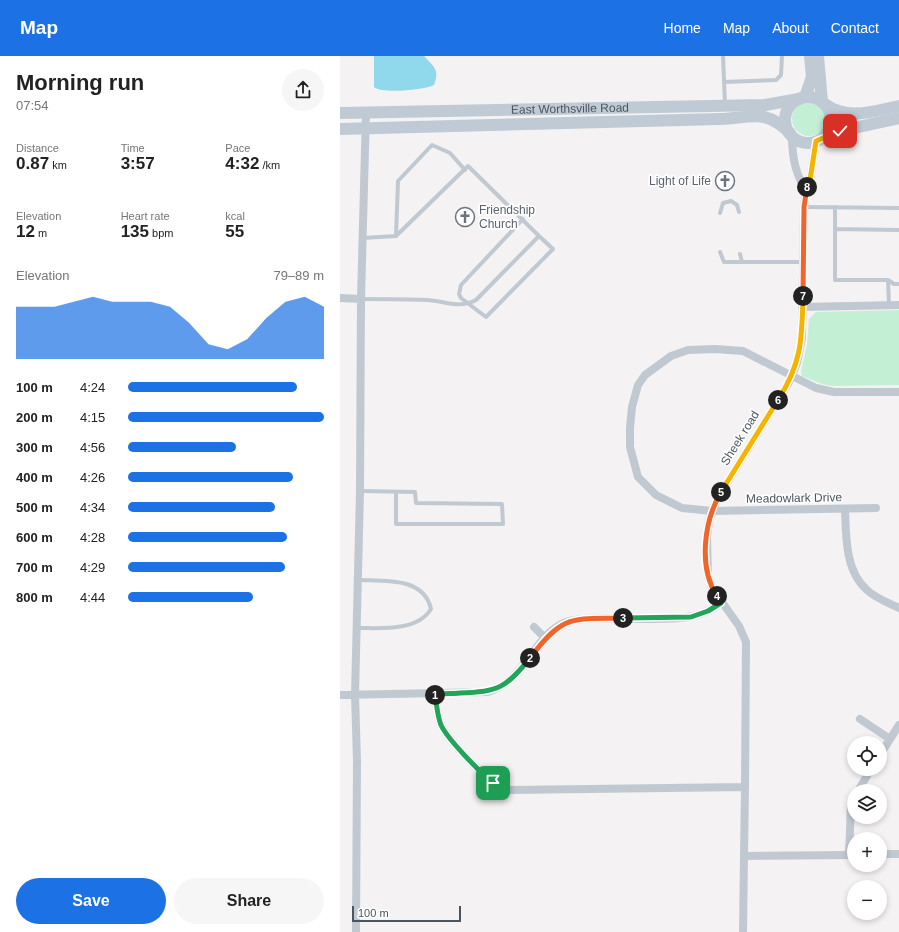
<!DOCTYPE html>
<html lang="en">
<head>
<meta charset="utf-8">
<style>
  :root { --surface:#fff; --page:#f6f6f6; --text:#222; --muted:#767676; --accent:#1c71e5 }
  body { margin:0; font-family:Arial,sans-serif; background:var(--page); color:var(--text); height:100vh; display:flex; flex-direction:column; font-size:15px; white-space:nowrap }
  * { box-sizing:border-box; margin:0 }
  p { font-size:13px; color:var(--muted) }
  .icon { flex:none; width:22px; height:22px; fill:none; stroke:currentColor; stroke-width:2; stroke-linecap:round; stroke-linejoin:round }
  .map { position:relative; flex:1; overflow:hidden }
  .sheet { display:flex; flex-direction:column; background:var(--surface); width:340px }
  .sheet>* { flex:none }
  .controls { position:absolute; left:507px; top:680px; display:grid; gap:8px }
  .controls a { display:grid; place-items:center; width:40px; height:40px; border-radius:50%; background:var(--surface); box-shadow:0 2px 6px #0003; font-size:20px }
  .scale { position:absolute; left:12px; bottom:10px; width:109px; box-sizing:border-box; padding-left:4px; border:2px solid #4a5560; border-top:0; font-size:11px; line-height:14px; white-space:nowrap; color:#4a5560; -webkit-text-stroke:3px #fff; paint-order:stroke }
  .pin { position:absolute; display:grid; place-items:center; width:34px; height:34px; color:#fff; margin:-17px; border-radius:8px; box-shadow:0 2px 6px #0006 }
  .km { position:absolute; width:20px; height:20px; margin:-10px; border-radius:50%; background:#222; color:#fff; font-size:11px; line-height:20px; text-align:center }
  .round { display:grid; place-items:center; flex:none; width:42px; height:42px; border-radius:21px; background:var(--page) }
  .overview { display:flex; align-items:center; justify-content:space-between; height:68px; padding:0 16px }
  h1 { font-size:22px; font-weight:700; line-height:30px }
  .figures { display:grid; grid-template-columns:repeat(3,1fr); gap:6px; height:68px; padding:4px 16px }
  .figures div { display:grid; align-content:center }
  .figures b { font-size:17px; font-weight:700 }
  .figures small { font-size:11px; font-weight:400 }
  .figures p { font-size:11px }
  .chart { height:112px; padding:8px 16px }
  .chart p { display:flex; justify-content:space-between }
  .chart svg { width:100%; height:72px; margin-top:4px; fill:var(--accent); opacity:.7 }
  .action { display:flex; gap:8px; margin-top:auto; padding:8px 16px }
  .action a { flex:1; height:46px; border-radius:24px; background:var(--accent); color:#fff; font-size:16px; font-weight:700; line-height:46px; text-align:center }
  .action a+a { background:var(--page); color:var(--text) }
  ul { padding:0 16px; list-style:none; font-size:13px }
  li { display:grid; grid-template-columns:64px 48px 1fr; align-items:center; height:30px }
  li i { height:10px; border-radius:5px; background:var(--accent) }
  header { display:flex; align-items:center; gap:24px; box-sizing:border-box; height:56px; padding:0 20px; background:var(--accent); color:#fff }
  header strong { font-size:19px }
  nav { display:flex; gap:22px; margin-inline-start:auto; font-size:14px }
  main { display:flex; flex:1; min-height:0 }
  .map>svg:first-child { display:block }
  .green { fill:#c3f0d5 }
  .water { fill:#90d8ec }
  .lines { fill:none; stroke-linecap:round; stroke-linejoin:round }
  .lane { stroke:#c0c9d1; stroke-width:4 }
  .street { stroke:#c0c9d1; stroke-width:8 }
  .secondary { stroke:#c0cad5; stroke-width:12 }
  .split-1-casing { stroke:#fff; stroke-width:8 }
  .split-2-casing { stroke:#fff; stroke-width:8 }
  .split-3-casing { stroke:#fff; stroke-width:8 }
  .split-4-casing { stroke:#fff; stroke-width:8 }
  .split-5-casing { stroke:#fff; stroke-width:8 }
  .split-6-casing { stroke:#fff; stroke-width:8 }
  .split-7-casing { stroke:#fff; stroke-width:8 }
  .split-8-casing { stroke:#fff; stroke-width:8 }
  .split-9-casing { stroke:#fff; stroke-width:8 }
  .split-1 { stroke:#22a559; stroke-width:5 }
  .split-2 { stroke:#22a559; stroke-width:5 }
  .split-3 { stroke:#f0652b; stroke-width:5 }
  .split-4 { stroke:#22a559; stroke-width:5 }
  .split-5 { stroke:#f0652b; stroke-width:5 }
  .split-6 { stroke:#f5b400; stroke-width:5 }
  .split-7 { stroke:#f5b400; stroke-width:5 }
  .split-8 { stroke:#f0652b; stroke-width:5 }
  .split-9 { stroke:#f5b400; stroke-width:5 }
  .labels { text-anchor:middle; stroke-width:3.5; stroke-linejoin:round; paint-order:stroke }
  .street-label { font-size:12px; fill:#4a5560; stroke:#fff }
  .worship-label { font-size:12px; fill:#5b616d; stroke:#fff; text-anchor:end }
</style>
</head>
<body>
<header>
<strong>Map</strong>
<nav><a>Home</a><a>Map</a><a>About</a><a>Contact</a></nav>
</header>
<main>
<section class="sheet">
<div class="overview"><div><h1>Morning run</h1><p>07:54</p></div><a class="round"><svg class="icon" aria-label="share" viewBox="0 0 24 24"><path d="M12 15V3M7 8l5-5 5 5M5 13v7h14v-7"/></svg></a></div>
<div class="figures">
<div><p>Distance</p><b>0.87<small> km</small></b></div>
<div><p>Time</p><b>3:57</b></div>
<div><p>Pace</p><b>4:32<small> /km</small></b></div>
</div>
<div class="figures">
<div><p>Elevation</p><b>12<small> m</small></b></div>
<div><p>Heart rate</p><b>135<small> bpm</small></b></div>
<div><p>kcal</p><b>55</b></div>
</div>
<div class="chart"><p><span>Elevation</span>79–89 m</p>
<svg viewBox="0 0 160 44" preserveAspectRatio="none"><path d="M0 44V12L10 12L20 12L30 9L40 6L50 9L60 9L70 9L80 12L90 22L100 35L110 38L120 32L130 19L140 9L150 6L160 12V44z"/></svg>
</div>
<ul>
<li><b>100 m</b>4:24<i style="width:86%"></i></li>
<li><b>200 m</b>4:15<i style="width:100%"></i></li>
<li><b>300 m</b>4:56<i style="width:55%"></i></li>
<li><b>400 m</b>4:26<i style="width:84%"></i></li>
<li><b>500 m</b>4:34<i style="width:75%"></i></li>
<li><b>600 m</b>4:28<i style="width:81%"></i></li>
<li><b>700 m</b>4:29<i style="width:80%"></i></li>
<li><b>800 m</b>4:44<i style="width:64%"></i></li>
</ul>
<div class="action"><a>Save</a><a>Share</a></div>
</section>
<div class="map">
<svg width="559" height="876" viewBox="0 0 559 876">
  <rect width="100%" height="100%" fill="#f4f2f2"/>
  <path class="green" d="M452 63a17 17 0 1 1 34 0a17 17 0 1 1-34 0Z
    M559 254V329L492 330 482 328 462 320 461 316 467 288 469 263 476 256Z"/>
  <path class="water" d="M34 0H84C94 11 100 14 94 29 84 34 42 38 34 31Z"/>
  <g class="lines">
    <path class="lane" d="M383 0 385 48
      M384 26 436 24 441 19 442 0
      M464 151 559 152
      M495 151V173L559 174
      M380 157 383 147 391 145 397 149 399 156
      M183 163 121 229 119 238 121 242 146 261 213 193 199 180
      M495 173V224H548L554 228H559
      M56 180 58 125 92 89 110 97 125 114
      M380 196 384 206H463
      M400 198 402 206
      M548 224 549 249
      M21 243C43 243 65 243 87 244 105 245 119 253 136 244L199 180 128 110 56 180 23 182
      M20 435 75 436 76 447 162 448 163 468H56V436
      M17 572C39 572 77 576 91 553 84 521 45 525 19 524"/>
    <path class="street" d="M452 79C452 97 454 118 466 133
      M0 242 21 243
      M462 251 559 249
      M536 452 372 455 342 452 316 439 298 421 290 391V372L292 351 298 329 305 319 331 300 348 294 375 293 403 295 476 332 494 336H559
      M505 453C506 480 505 515 527 534 535 542 549 547 559 552
      M194 571 205 582
      M95 638C97 648 97 659 101 669 109 686 133 707 146 722L153 727 169 734 405 731 404 800
      M0 639 148 636C187 624 193 579 226 566 239 562 252 563 265 562 290 562 338 566 360 558 367 556 374 551 381 547
      M520 663 550 683
      M540 699 559 669
      M405 731 406 586 399 570 372 532 368 520 367 481 369 464 377 443 448 328 457 307 462 282 464 151 466 133 470 124 476 85
      M518 735 531 713
      M540 798H559
      M509 799 511 747 514 742
      M16 876 17 705 15 639 20 435 21 243 26 56
      M403 876 404 800 514 799"/>
    <g class="secondary">
      <path d="M478 0 482 46"/>
      <path d="M465 41 472 21 470 0"/>
      <circle cx="468" cy="64" r="23"/>
      <path d="M485 48C507 65 535 55 559 50"/>
      <path id="s1" d="M0 57 425 49 459 43"/>
      <path d="M0 73 380 63C412 62 424 52 450 77"/>
      <path d="M483 82 500 75 559 62"/>
    </g>
  </g>
  <g class="lines">
    <defs>
      <path id="split-1" d="M95 639C97 649 97 659 101 669 108 684 140 716 153 727"/>
      <path id="split-2" d="M95 639C102 637 112 638 120 637 158 636 166 632 190 602"/>
      <path id="split-3" d="M190 602C223 558 231 563 283 562"/>
      <path id="split-4" d="M283 562 351 561 368 555 381 547 377 540"/>
      <path id="split-5" d="M377 540C358 511 364 465 381 436"/>
      <path id="split-6" d="M381 436 438 344"/>
      <path id="split-7" d="M438 344C462 307 462 282 463 240"/>
      <path id="split-8" d="M463 240 464 151 467 131"/>
      <path id="split-9" d="M467 131 470 124 476 85 500 75"/>
    </defs>
    <use href="#split-1" class="split-1-casing"/>
    <use href="#split-2" class="split-2-casing"/>
    <use href="#split-3" class="split-3-casing"/>
    <use href="#split-4" class="split-4-casing"/>
    <use href="#split-5" class="split-5-casing"/>
    <use href="#split-6" class="split-6-casing"/>
    <use href="#split-7" class="split-7-casing"/>
    <use href="#split-8" class="split-8-casing"/>
    <use href="#split-9" class="split-9-casing"/>
    <use href="#split-1" class="split-1"/>
    <use href="#split-2" class="split-2"/>
    <use href="#split-3" class="split-3"/>
    <use href="#split-4" class="split-4"/>
    <use href="#split-5" class="split-5"/>
    <use href="#split-6" class="split-6"/>
    <use href="#split-7" class="split-7"/>
    <use href="#split-8" class="split-8"/>
    <use href="#split-9" class="split-9"/>
  </g>
  <defs>
    <symbol id="church-ring" viewBox="-11 -11 22 22"><circle r="9.5" fill="#fff" stroke="#6b7280" stroke-width="1.5"/><path d="M-1.2-6h2.4v3.5h3.3v2.4h-3.3V6h-2.4V-.1h-3.3v-2.4h3.3Z" fill="#6b7280"/></symbol>
  </defs>
  <g fill-rule="evenodd">
    <use href="#church-ring" x="374" y="114" width="22" height="22"/>
    <use href="#church-ring" x="114" y="150" width="22" height="22"/>
  </g>
  <g class="labels">
    <g class="street-label">
      <text dy="4" stroke="none"><textPath href="#s1" startOffset="230">East Worthsville Road</textPath></text>
      <text transform="translate(400 382) rotate(-58)" y="4">Sheek road</text>
      <text transform="translate(454 442) rotate(-1)" y="4">Meadowlark Drive</text>
    </g>
    <g class="worship-label">
      <text x="371" y="129">Light of Life</text>
      <text x="139" y="158" text-anchor="start">Friendship<tspan x="139" dy="14">Church</tspan></text>
    </g>
  </g>
</svg>
<div class="controls">
<a><svg class="icon" aria-label="locate" viewBox="0 0 24 24"><circle cx="12" cy="12" r="6"/><path d="M12 2v4M12 18v4M2 12h4M18 12h4"/></svg></a>
<a><svg class="icon" aria-label="layers" viewBox="0 0 24 24"><path d="M12 4l9 5-9 5-9-5zM3 14l9 5 9-5"/></svg></a>
<a>+</a>
<a>−</a>
</div>
<div class="scale">100 m</div>
<div class="pin" style="left:153px;top:727px;background:#1e9e55"><svg class="icon" aria-label="arrive" viewBox="0 0 24 24"><path d="M6 21V4h12l-3 4 3 4H6"/></svg></div>
<div class="pin" style="left:500px;top:75px;background:#d93025"><svg class="icon" aria-label="check" viewBox="0 0 24 24"><path d="M5 12l5 5 9-10"/></svg></div>
<b class="km" style="left:95px;top:639px">1</b>
<b class="km" style="left:190px;top:602px">2</b>
<b class="km" style="left:283px;top:562px">3</b>
<b class="km" style="left:377px;top:540px">4</b>
<b class="km" style="left:381px;top:436px">5</b>
<b class="km" style="left:438px;top:344px">6</b>
<b class="km" style="left:463px;top:240px">7</b>
<b class="km" style="left:467px;top:131px">8</b>
</div>
</main>
</body>
</html>
